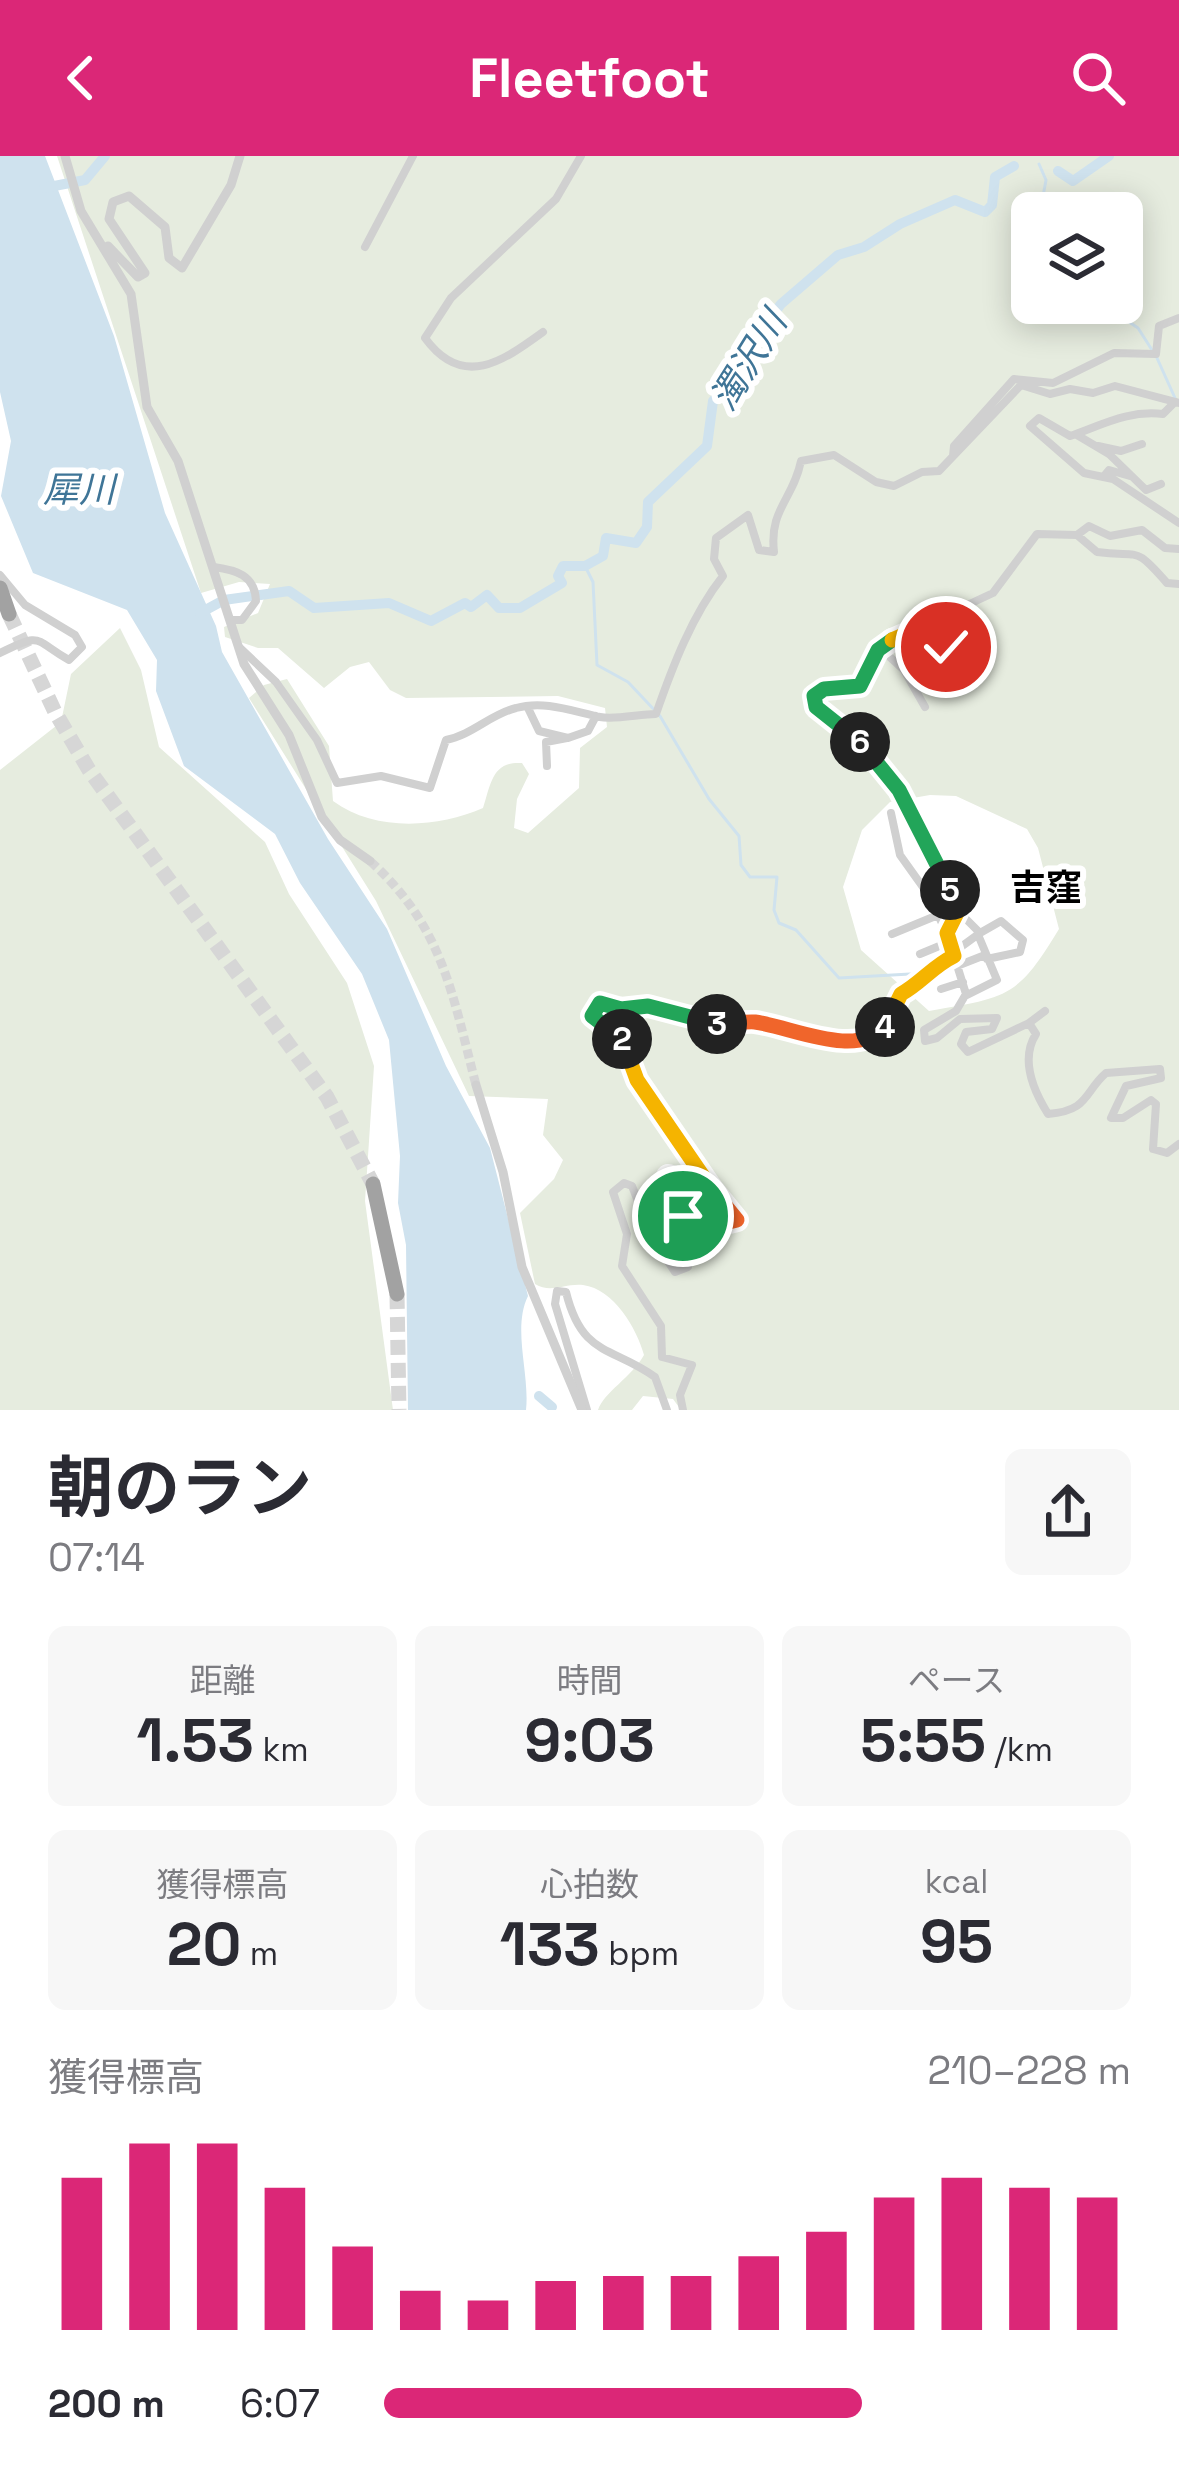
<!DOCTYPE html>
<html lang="ja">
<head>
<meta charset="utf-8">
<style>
  :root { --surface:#fff; --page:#f7f7f7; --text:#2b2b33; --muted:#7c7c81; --accent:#db2777 }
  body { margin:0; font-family:"Space Grotesk","Noto Sans JP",sans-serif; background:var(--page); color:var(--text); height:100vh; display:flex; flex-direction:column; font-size:45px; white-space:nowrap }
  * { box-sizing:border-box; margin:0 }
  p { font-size:39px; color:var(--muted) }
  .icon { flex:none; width:66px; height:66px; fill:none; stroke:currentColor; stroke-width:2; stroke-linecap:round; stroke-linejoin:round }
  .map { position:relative; height:1254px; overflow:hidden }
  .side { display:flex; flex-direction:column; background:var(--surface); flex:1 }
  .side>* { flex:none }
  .fabs { position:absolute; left:1011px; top:36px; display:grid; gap:24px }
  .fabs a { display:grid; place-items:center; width:132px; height:132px; border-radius:18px; background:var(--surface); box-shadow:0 6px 30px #0003; font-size:60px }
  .pin { position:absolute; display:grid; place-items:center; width:102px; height:102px; color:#fff; margin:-51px; border:6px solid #fff; border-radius:50%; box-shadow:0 3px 12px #0007 }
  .km { position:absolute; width:60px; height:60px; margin:-30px; border-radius:50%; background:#222; color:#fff; font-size:33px; line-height:60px; text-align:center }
  .round { display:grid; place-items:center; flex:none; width:126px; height:126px; border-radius:18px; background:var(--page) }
  .summary { display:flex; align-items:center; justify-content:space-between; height:204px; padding:0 48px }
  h1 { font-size:66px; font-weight:700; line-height:90px }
  .stats { display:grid; grid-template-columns:repeat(3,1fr); gap:18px; height:204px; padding:12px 48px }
  .stats div { display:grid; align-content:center; border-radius:18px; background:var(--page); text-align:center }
  .stats b { font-size:60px; font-weight:700 }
  .stats small { font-size:33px; font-weight:400 }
  .stats p { font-size:33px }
  .chart { height:336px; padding:24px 48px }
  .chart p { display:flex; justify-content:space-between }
  .chart svg { width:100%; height:216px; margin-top:12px; stroke:var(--accent); stroke-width:6 }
  ul { padding:0 48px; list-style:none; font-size:39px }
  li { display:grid; grid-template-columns:192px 144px 1fr; align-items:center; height:90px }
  li i { height:30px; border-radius:15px; background:var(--accent) }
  header { display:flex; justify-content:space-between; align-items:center; height:156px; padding:0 48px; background:var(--accent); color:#fff; font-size:54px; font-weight:700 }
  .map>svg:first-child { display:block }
  .green { fill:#e6ecdf; fill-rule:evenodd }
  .water { fill:#cfe2ee }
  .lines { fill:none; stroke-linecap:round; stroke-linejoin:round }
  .stream { stroke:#cfe2ee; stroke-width:3 }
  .river { stroke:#cfe2ee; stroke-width:10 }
  .tertiary-tunnel { stroke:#d6d6d6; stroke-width:9; stroke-dasharray:9 4.5; stroke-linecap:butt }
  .trunk-tunnel { stroke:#d6d6d6; stroke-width:15; stroke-dasharray:15 8; stroke-linecap:butt }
  .minor { stroke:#d0d0d0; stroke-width:8 }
  .tertiary { stroke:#d0d0d0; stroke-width:9 }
  .trunk { stroke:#a2a2a2; stroke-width:15 }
  .split-1-casing { stroke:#fff; stroke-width:24 }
  .split-2-casing { stroke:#fff; stroke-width:24 }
  .split-3-casing { stroke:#fff; stroke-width:24 }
  .split-4-casing { stroke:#fff; stroke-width:24 }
  .split-5-casing { stroke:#fff; stroke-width:24 }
  .split-6-casing { stroke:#fff; stroke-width:24 }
  .split-7-casing { stroke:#fff; stroke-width:24 }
  .split-8-casing { stroke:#fff; stroke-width:24 }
  .split-1 { stroke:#f0652b; stroke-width:15 }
  .split-2 { stroke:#f5b400; stroke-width:15 }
  .split-3 { stroke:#22a559; stroke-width:15 }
  .split-4 { stroke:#f0652b; stroke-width:15 }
  .split-5 { stroke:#f5b400; stroke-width:15 }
  .split-6 { stroke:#22a559; stroke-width:15 }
  .split-7 { stroke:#22a559; stroke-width:15 }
  .split-8 { stroke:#f5b400; stroke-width:15 }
  .labels { text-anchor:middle; stroke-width:12; stroke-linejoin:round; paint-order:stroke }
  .water-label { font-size:36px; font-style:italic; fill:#3f7597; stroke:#fff }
  .neighbourhood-label { font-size:36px; font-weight:bold; fill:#000; stroke:#fff }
</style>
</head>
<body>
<header><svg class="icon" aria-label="back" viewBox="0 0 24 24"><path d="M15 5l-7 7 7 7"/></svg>Fleetfoot<svg class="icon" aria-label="search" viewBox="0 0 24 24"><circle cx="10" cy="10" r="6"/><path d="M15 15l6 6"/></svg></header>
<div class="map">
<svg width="1179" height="1254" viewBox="0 0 1179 1254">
  <rect width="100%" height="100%" fill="#fff"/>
  <path class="green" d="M57 0H1179V1254H681L673 1243 643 1240 632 1254H598C604 1236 631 1222 644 1199 637 1173 614 1133 583 1129 565 1127 551 1138 535 1128L520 1057 554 1023 563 1004 543 979 548 943 469 940 376 745 249 542 264 529 287 523 329 590 333 645C375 676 437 672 483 652 491 628 492 605 522 607L529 618 517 643 514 672 528 677 579 632 580 592 607 571 605 552 558 540 406 542 390 534 369 506 350 511 324 532 278 492H258L225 481 224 471 258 457 270 428 239 426 201 437ZM1032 57H1122V147H1032ZM930 639 956 640 1027 673 1038 692 1059 773C1017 843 1007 841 929 855L861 794 843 731 862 674 890 646Z
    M120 472 141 514 159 591 265 686 289 738 347 827 374 910 365 1045 393 1254H0V614L61 566 71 518Z"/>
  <path class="water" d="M0 0H45L114 180 165 357 216 470 222 496 328 683 387 773 446 910 490 992 528 1140C512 1173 530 1217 526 1254H408L406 1089 398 1047 400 1000 389 884 362 818 300 727 275 678 184 610 156 535 157 504 127 454 33 417 1 340 11 285 0 236Z"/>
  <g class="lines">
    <path class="stream" d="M1039 8 1046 24 1040 57
      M1101 147 1138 172 1152 194
      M1157 202 1175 242
      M585 410 593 426 597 509 628 526 660 560 709 643 739 680 741 709 750 721H777L774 754 779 767 796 774 839 822 910 818"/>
    <path class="river" d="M1058 15 1073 25 1109 0
      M44 32 85 24 105 0
      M200 457 224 444 289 435 314 452 389 447 431 465 465 447 471 451 487 439 499 452H520L562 427 558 420 563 410H585L603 400 606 382 636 387 647 371 648 346 707 290 713 245 734 223 744 198 781 148 838 99 864 91 900 68 955 44 985 56 992 49 995 21 1014 10
      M539 1240 552 1251"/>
    <path class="tertiary-tunnel" d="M370 705C443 771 452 837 476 929"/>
    <path class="trunk-tunnel" d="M9 458 55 556 89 614 327 941 373 1028
      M397 1138 399 1254"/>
    <path class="minor" d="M365 91 413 0
      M543 176C503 205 463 234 425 182L451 142 556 43 581 0
      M1173 248 1163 258C1128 254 1102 269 1070 280L1039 262 1030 270 1084 317 1113 323 1179 367
      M1077 279 1109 298 1146 334 1161 328
      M1098 290 1121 295 1142 288
      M953 300 954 290 1014 223 1053 227 1114 197 1156 198 1159 170 1179 162
      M1104 320 1109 314 1130 320
      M1077 379 1089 370 1110 380 1142 374 1165 392 1179 393
      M214 411C236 414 255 419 256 445L242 464H233
      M0 419 25 449 75 479 82 491 69 504C33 484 44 475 0 497
      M240 492 276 526 317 584 337 627 381 620 430 632 446 584C472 579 491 558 516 552 544 544 572 555 600 561 615 564 640 558 656 558 672 512 692 459 723 420L714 403 716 382 748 359 759 394 774 396C769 353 793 344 801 305L834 299 876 326 894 330 922 316 939 315 1021 229 1050 238 1070 233 1093 237 1115 230 1179 247
      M880 492 904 514 925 551
      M932 499 961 477 957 456
      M528 552 539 575 568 582 588 575 596 560
      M547 610 546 586 567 582
      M891 657 900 699 930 741 946 776
      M958 755 947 777 966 838 956 855 924 874 925 885 937 882 960 863 997 862 992 873 966 876 961 888 968 896 1029 867 1036 878C1020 903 1033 934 1048 958 1089 955 1084 936 1106 917L1160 913 1161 922 1126 930 1111 962H1123L1151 944 1156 948 1153 993 1167 997 1179 988
      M980 777 1001 765 1023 784 1020 796 987 803
      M892 778 938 759
      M954 796 980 777 958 755 933 691 899 634 872 597 816 551 814 540 820 534 860 530 884 488 993 437 1037 378 1077 379 1097 396C1141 402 1133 388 1167 427L1179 428
      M920 798 949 786
      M957 810 985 799
      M941 833 963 826
      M965 840 997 824 979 781
      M1029 867 1045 855
      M587 1254 555 1148 557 1135 566 1136C582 1201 612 1190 655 1221L667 1254
      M683 1254 680 1239 692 1209 662 1201 661 1170 622 1110 627 1078 613 1036 624 1027 632 1030 652 1081 675 1116 688 1111 687 1077 666 1021 683 1025 725 1067 737 1062 681 993 637 924 625 886 596 866 593 852 600 847 621 853 648 850 709 868 755 866 867 883 889 867 901 838 954 800"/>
    <path class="tertiary" d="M65 0 81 55 131 138 147 251 178 305 244 508 289 579 322 661 340 684 370 705
      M108 90 138 121 145 117 109 63 113 46 129 40 165 71 169 102 182 112 231 29 240 0
      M476 929 503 1016 522 1111 582 1254"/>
    <path class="trunk" d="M0 432 9 458
      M373 1028 397 1138"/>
  </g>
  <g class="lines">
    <defs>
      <path id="split-1" d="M683 1060 665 1028 668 1020 683 1025 725 1067 737 1064 711 1032"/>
      <path id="split-2" d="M622 883 637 924 711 1032"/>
      <path id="split-3" d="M622 883 592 860 600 847 621 853 648 850 717 868"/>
      <path id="split-4" d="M717 868C729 869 743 865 755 866 792 871 856 903 885 871"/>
      <path id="split-5" d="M885 871 901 838C921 827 933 810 954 800L947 777 958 755 950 734"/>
      <path id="split-6" d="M860 586 899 634 950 734"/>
      <path id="split-7" d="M860 586 816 551 814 540 824 533 860 530 878 494 892 484"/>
      <path id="split-8" d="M892 484 958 456 963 473 946 491"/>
    </defs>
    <use href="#split-1" class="split-1-casing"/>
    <use href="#split-2" class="split-2-casing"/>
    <use href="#split-3" class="split-3-casing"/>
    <use href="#split-4" class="split-4-casing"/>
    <use href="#split-5" class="split-5-casing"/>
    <use href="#split-6" class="split-6-casing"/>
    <use href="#split-7" class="split-7-casing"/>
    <use href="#split-8" class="split-8-casing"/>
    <use href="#split-1" class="split-1"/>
    <use href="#split-2" class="split-2"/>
    <use href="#split-3" class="split-3"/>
    <use href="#split-4" class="split-4"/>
    <use href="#split-5" class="split-5"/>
    <use href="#split-6" class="split-6"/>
    <use href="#split-7" class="split-7"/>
    <use href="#split-8" class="split-8"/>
  </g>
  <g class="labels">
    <g class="water-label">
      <text transform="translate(748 204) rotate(-58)" y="13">濁沢川</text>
      <text x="79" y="346">犀川</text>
    </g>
    <g class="neighbourhood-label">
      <text x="1046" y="744">吉窪</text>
    </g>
  </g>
</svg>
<div class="fabs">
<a><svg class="icon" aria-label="layers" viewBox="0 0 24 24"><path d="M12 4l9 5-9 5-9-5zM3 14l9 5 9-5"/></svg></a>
</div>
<div class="pin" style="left:683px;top:1060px;background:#1e9e55"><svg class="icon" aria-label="arrive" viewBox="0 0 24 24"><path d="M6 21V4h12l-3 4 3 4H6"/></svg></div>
<div class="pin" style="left:946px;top:491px;background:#d93025"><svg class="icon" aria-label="check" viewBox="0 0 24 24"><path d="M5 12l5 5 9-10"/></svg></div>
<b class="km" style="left:622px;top:883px">2</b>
<b class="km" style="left:717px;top:868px">3</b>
<b class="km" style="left:885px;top:871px">4</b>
<b class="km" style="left:950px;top:734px">5</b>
<b class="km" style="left:860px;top:586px">6</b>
</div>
<section class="side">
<div class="summary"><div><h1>朝のラン</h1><p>07:14</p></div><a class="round"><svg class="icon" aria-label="share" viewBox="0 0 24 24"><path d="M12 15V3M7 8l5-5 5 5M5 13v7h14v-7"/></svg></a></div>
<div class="stats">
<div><p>距離</p><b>1.53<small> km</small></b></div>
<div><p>時間</p><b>9:03</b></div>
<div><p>ペース</p><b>5:55<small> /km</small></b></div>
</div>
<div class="stats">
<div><p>獲得標高</p><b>20<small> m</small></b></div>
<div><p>心拍数</p><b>133<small> bpm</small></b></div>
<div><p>kcal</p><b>95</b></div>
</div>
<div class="chart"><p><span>獲得標高</span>210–228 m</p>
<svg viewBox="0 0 160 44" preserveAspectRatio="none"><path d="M5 44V13M15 44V6M25 44V6M35 44V15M45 44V27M55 44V36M65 44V38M75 44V34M85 44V33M95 44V33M105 44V29M115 44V24M125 44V17M135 44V13M145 44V15M155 44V17"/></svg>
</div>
<ul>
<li><b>200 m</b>6:07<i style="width:64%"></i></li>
</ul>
</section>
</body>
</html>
